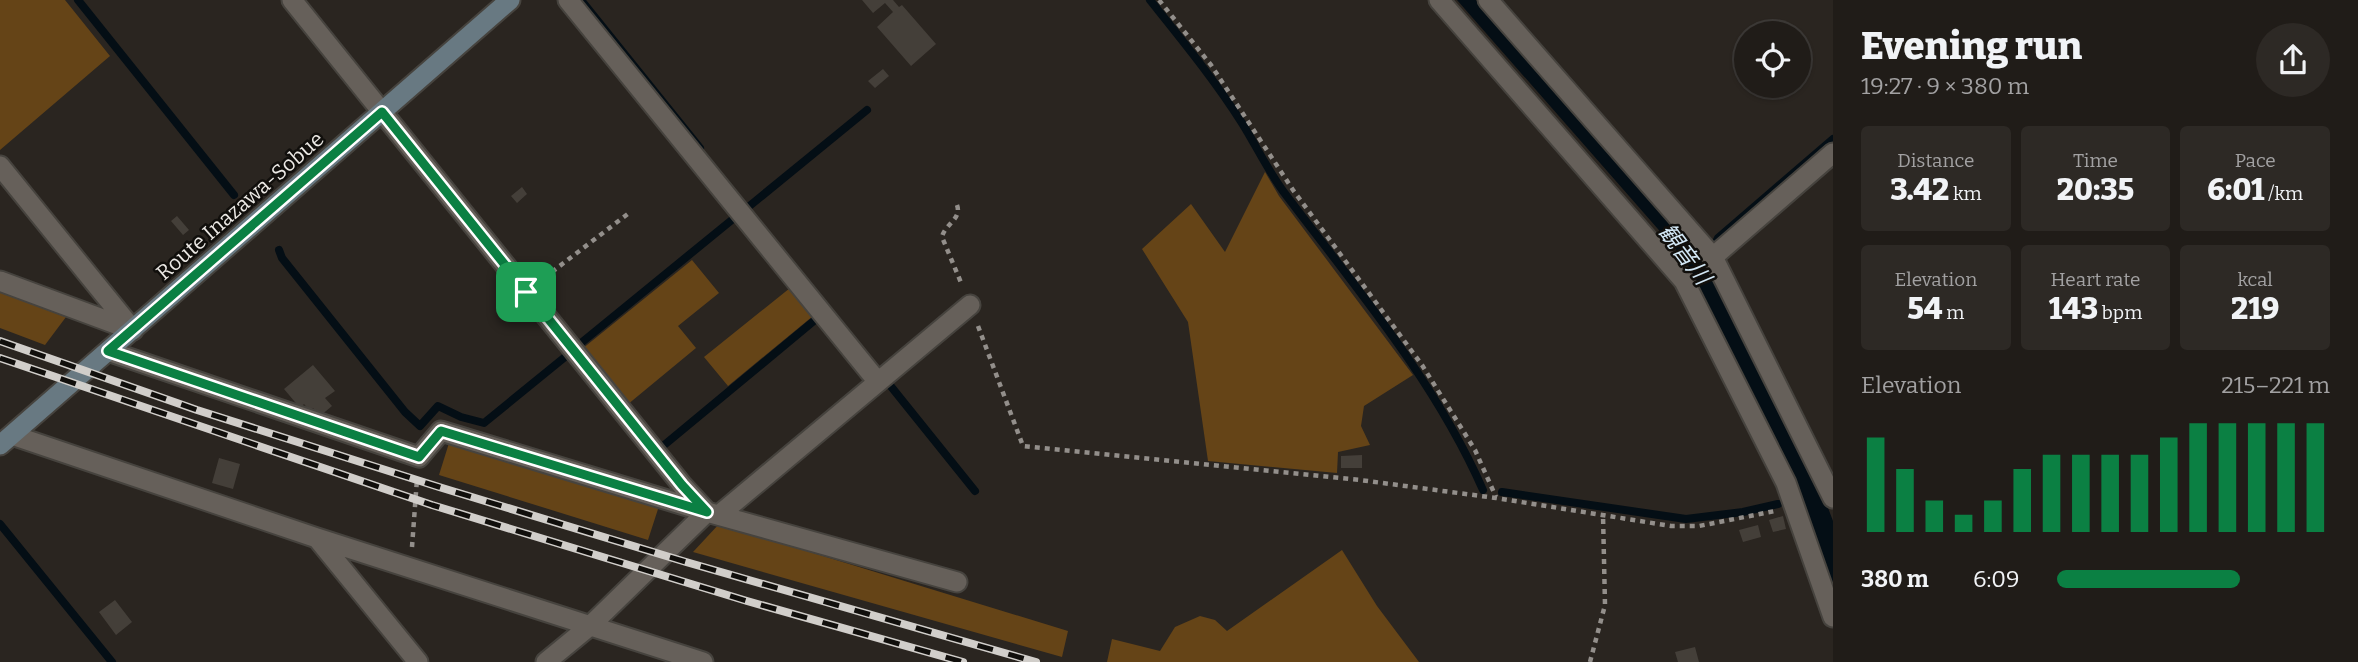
<!DOCTYPE html>
<html lang="en">
<head>
<meta charset="utf-8">
<style>
  :root { --surface:#201c18; --page:#2d2925; --text:#f1f3f6; --muted:#a2a1a2; --line:#3d3a37; --accent:#0b8043 }
  body { margin:0; font-family:Bitter,"Noto Sans JP",serif; background:var(--page); color:var(--text); height:100vh; display:flex; flex-direction:column; font-size:26px; white-space:nowrap }
  * { box-sizing:border-box; margin:0 }
  p { font-size:23px; color:var(--muted) }
  .icon { flex:none; width:38px; height:38px; fill:none; stroke:currentColor; stroke-width:2; stroke-linecap:round; stroke-linejoin:round }
  .map { position:relative; flex:1; overflow:hidden }
  .details { display:flex; flex-direction:column; background:var(--surface); width:525px }
  .details>* { flex:none }
  .controls { position:absolute; left:1734px; top:21px; display:grid; gap:14px }
  .controls a { display:grid; place-items:center; width:77px; height:77px; border-radius:50%; background:var(--surface); box-shadow:0 2px 5px #0004,0 0 0 2px var(--line); font-size:35px }
  .pin { position:absolute; display:grid; place-items:center; width:60px; height:60px; color:#fff; margin:-30px; border-radius:14px; box-shadow:0 4px 10px #0006 }
  .round { display:grid; place-items:center; flex:none; width:74px; height:74px; border-radius:37px; background:var(--page) }
  .summary { display:flex; align-items:center; justify-content:space-between; height:119px; padding:0 28px }
  h1 { font-size:38px; font-weight:800; line-height:52px }
  .stats { display:grid; grid-template-columns:repeat(3,1fr); gap:10px; height:119px; padding:7px 28px }
  .stats div { display:grid; align-content:center; border-radius:7px; background:var(--page); text-align:center }
  .stats b { font-size:30px; font-weight:800 }
  .stats small { font-size:19px; font-weight:400 }
  .stats p { font-size:19px }
  .chart { height:196px; padding:14px 28px }
  .chart p { display:flex; justify-content:space-between }
  .chart svg { width:100%; height:126px; margin-top:7px; stroke:var(--accent); stroke-width:6 }
  ul { padding:0 28px; list-style:none; font-size:23px }
  li { display:grid; grid-template-columns:112px 84px 1fr; align-items:center; height:52px }
  li i { height:18px; border-radius:9px; background:var(--accent) }
  main { display:flex; flex:1; min-height:0 }
  .map>svg:first-child { display:block }
  .green { fill:#654417 }
  .water { fill:#040e15 }
  .lines { fill:none; stroke-linecap:round; stroke-linejoin:round }
  .stream { stroke:#040e15; stroke-width:8 }
  .building { fill:#443f39 }
  .minor-casing { stroke:#46433e; stroke-width:23 }
  .secondary-casing { stroke:#46433e; stroke-width:23 }
  .path { stroke:#938f8b; stroke-width:4.5; stroke-dasharray:5 5; stroke-linecap:butt }
  .minor { stroke:#66605a; stroke-width:19 }
  .secondary { stroke:#687982; stroke-width:19 }
  .rail-casing { stroke:#d1ceca; stroke-width:8 }
  .rail { stroke:#110f0c; stroke-width:5; stroke-dasharray:16; stroke-linecap:butt }
  .route-casing { stroke:#fff; stroke-width:14 }
  .route { stroke:#0b8043; stroke-width:9 }
  .labels { text-anchor:middle; stroke-width:5; stroke-linejoin:round; paint-order:stroke }
  .street-label { font-size:21px; fill:#ece9e5; stroke:#110f0c }
  .water-label { font-size:23px; font-style:italic; fill:#d3e8f6; stroke:#110f0c }
</style>
</head>
<body>
<main>
<div class="map">
<svg width="1833" height="662" viewBox="0 0 1833 662">
  <rect width="100%" height="100%" fill="#2a2520"/>
  <path class="green" d="M0 0H65L110 56 0 150Z
    M1265 172 1279 196 1413 375 1364 406 1361 426 1370 445 1338 452 1337 473 1208 461 1188 322 1142 249 1191 204 1225 252Z
    M692 260 719 293 678 326 696 348 627 405 582 349Z
    M790 288 813 316 728 386 704 357Z
    M0 292 66 317 45 345 0 328Z
    M449 443 659 506 648 540 439 475Z
    M719 524 1068 631 1062 657 693 552Z
    M1342 550 1377 606 1419 662H1107L1112 639 1160 651 1175 627 1200 616 1215 620 1227 631Z"/>
  <path class="water" d="M1457 0H1476L1708 268 1822 492 1833 521V584L1795 478 1686 261Z"/>
  <g class="lines">
    <path class="stream" d="M78 0 234 195
      M581 0 700 148
      M1150 0C1182 40 1214 79 1242 123 1257 147 1269 173 1286 195 1357 289 1435 381 1483 490
      M747 208 867 110
      M1715 244 1718 238 1833 139
      M279 250 282 258 405 412 420 426 438 406 461 417 484 423 565 357
      M581 343 733 219
      M889 384 975 491
      M663 446 815 320
      M1502 492 1686 519 1743 512 1778 504
      M0 524 112 662"/>
  </g>
  <path class="building" d="M862 0H893L899 7 902 5 936 44 911 66 877 27 893 12 885 3 873 13Z
    M883 69 889 76 875 88 868 81Z
    M522 187 527 194 517 203 511 196Z
    M177 216 189 230 183 235 171 221Z
    M313 365 335 391 325 398 332 406 320 416 313 408 310 411 304 404 300 408 284 389Z
    M1362 455V468H1341V456Z
    M219 458 240 464 233 489 212 483Z
    M1783 516 1786 529 1773 532 1769 520Z
    M1758 525 1761 537 1743 542 1739 530Z
    M115 600 132 622 116 635 99 612Z
    M1695 647 1699 662H1678L1675 652Z"/>
  <g class="lines">
    <defs>
      <path id="minor" d="M292 0 682 485 707 512 591 625 546 662
        M568 0 878 382
        M1439 0 1684 281 1786 483 1833 617
        M1488 0 1713 257 1833 498
        M0 166 133 330
        M1713 257 1833 153
        M0 281 132 330
        M108 351 419 457 441 431 707 512 957 582
        M12 435 317 538 703 662
        M719 515 970 305
        M317 538 418 662"/>
      <path id="secondary" d="M0 445 510 0"/>
    </defs>
    <use href="#minor" class="minor-casing"/>
    <use href="#secondary" class="secondary-casing"/>
    <path class="path" d="M1159 0 1211 65 1293 190 1422 365 1475 450 1496 497
      M957 205C962 219 945 224 942 237L962 285
      M544 278 629 213
      M978 326 1023 446 1360 480 1496 498 1671 526H1699L1775 511
      M412 547 417 479
      M1590 662 1605 605 1603 515"/>
    <use href="#minor" class="minor"/>
    <use href="#secondary" class="secondary"/>
    <defs>
      <path id="rail" d="M0 341 197 410 439 487 686 562 1036 662
        M0 358 432 505 747 601 963 662"/>
    </defs>
    <use href="#rail" class="rail-casing"/>
    <use href="#rail" class="rail"/>
  </g>
  <g class="lines">
    <defs>
      <path id="route" d="M382 112 682 485 707 512 441 431 419 457 108 351Z"/>
    </defs>
    <use href="#route" class="route-casing"/>
    <use href="#route" class="route"/>
  </g>
  <g class="labels">
    <g class="street-label">
      <text transform="translate(240 206) rotate(-41)" y="7">Route Inazawa-Sobue</text>
    </g>
    <g class="water-label">
      <text transform="translate(1685 254) rotate(53)" y="8">観音川</text>
    </g>
  </g>
</svg>
<div class="controls">
<a><svg class="icon" aria-label="locate" viewBox="0 0 24 24"><circle cx="12" cy="12" r="6"/><path d="M12 2v4M12 18v4M2 12h4M18 12h4"/></svg></a>
</div>
<div class="pin" style="left:526px;top:292px;background:#1e9e55"><svg class="icon" aria-label="arrive" viewBox="0 0 24 24"><path d="M6 21V4h12l-3 4 3 4H6"/></svg></div>
</div>
<section class="details">
<div class="summary"><div><h1>Evening run</h1><p>19:27 · 9 × 380 m</p></div><a class="round"><svg class="icon" aria-label="share" viewBox="0 0 24 24"><path d="M12 15V3M7 8l5-5 5 5M5 13v7h14v-7"/></svg></a></div>
<div class="stats">
<div><p>Distance</p><b>3.42<small> km</small></b></div>
<div><p>Time</p><b>20:35</b></div>
<div><p>Pace</p><b>6:01<small> /km</small></b></div>
</div>
<div class="stats">
<div><p>Elevation</p><b>54<small> m</small></b></div>
<div><p>Heart rate</p><b>143<small> bpm</small></b></div>
<div><p>kcal</p><b>219</b></div>
</div>
<div class="chart"><p><span>Elevation</span>215–221 m</p>
<svg viewBox="0 0 160 44" preserveAspectRatio="none"><path d="M5 44V11M15 44V22M25 44V33M35 44V38M45 44V33M55 44V22M65 44V17M75 44V17M85 44V17M95 44V17M105 44V11M115 44V6M125 44V6M135 44V6M145 44V6M155 44V6"/></svg>
</div>
<ul>
<li><b>380 m</b>6:09<i style="width:67%"></i></li>
</ul>
</section>
</main>
</body>
</html>
